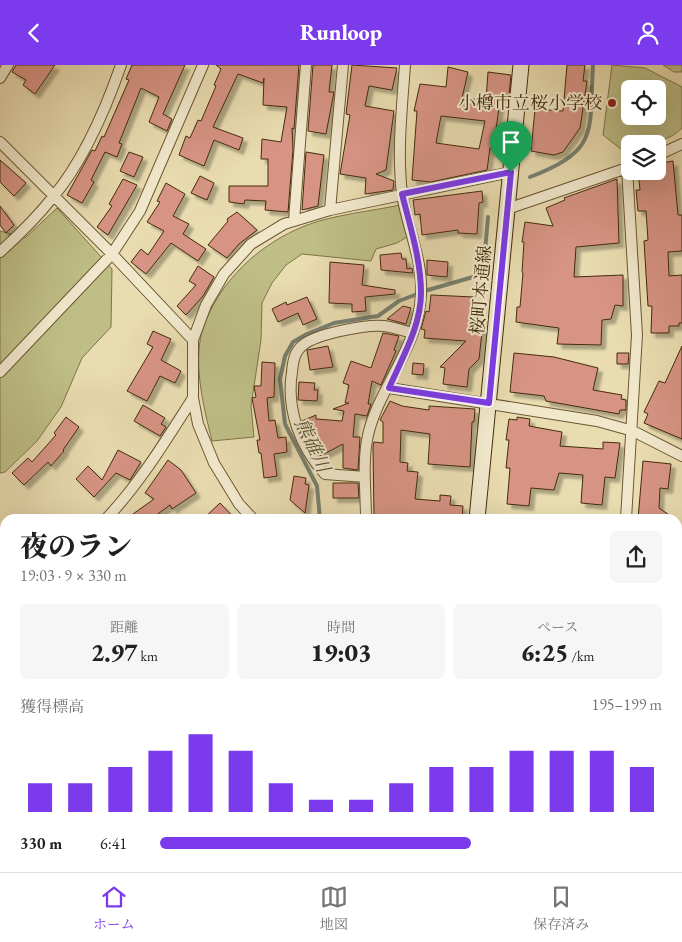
<!DOCTYPE html>
<html lang="ja">
<head>
<meta charset="utf-8">
<style>
  :root { --surface:#fff; --page:#f6f6f6; --text:#202124; --muted:#757577; --line:#e0e0e0; --accent:#7c3aed }
  body { margin:0; font-family:"EB Garamond","Noto Serif JP",serif; background:var(--page); color:var(--text); height:100vh; display:flex; flex-direction:column; font-size:19px; white-space:nowrap }
  * { box-sizing:border-box; margin:0 }
  p { font-size:16px; color:var(--muted) }
  .icon { flex:none; width:28px; height:28px; fill:none; stroke:currentColor; stroke-width:2; stroke-linecap:round; stroke-linejoin:round }
  .map { position:relative; flex:1; overflow:hidden }
  .sheet { position:absolute; left:0px; top:449px; width:682px; height:359px; display:flex; flex-direction:column; background:var(--surface); border-radius:15px 15px 0 0; box-shadow:0 5px 20px #0002 }
  .sheet>* { flex:none }
  .tools { position:absolute; left:621px; top:15px; display:grid; gap:10px }
  .tools a { display:grid; place-items:center; width:45px; height:45px; border-radius:8px; background:var(--surface); box-shadow:0 5px 20px #0002; font-size:25px }
  .pin { position:absolute; display:grid; place-items:center; width:42px; height:42px; color:#fff; margin:-51px -21px; border-radius:50% 50% 50% 0; rotate:-45deg; box-shadow:0 0 5px #0007 }
  .pin .icon { rotate:45deg }
  .round { display:grid; place-items:center; flex:none; width:52px; height:52px; border-radius:8px; background:var(--page) }
  .head { display:flex; align-items:center; justify-content:space-between; height:85px; padding:0 20px }
  h1 { font-size:28px; font-weight:800; line-height:38px }
  .figures { display:grid; grid-template-columns:repeat(3,1fr); gap:8px; height:85px; padding:5px 20px }
  .figures div { display:grid; align-content:center; border-radius:8px; background:var(--page); text-align:center }
  .figures b { font-size:25px; font-weight:800 }
  .figures small { font-size:14px; font-weight:400 }
  .figures p { font-size:14px }
  .chart { height:140px; padding:10px 20px }
  .chart p { display:flex; justify-content:space-between }
  .chart svg { width:100%; height:90px; margin-top:5px; stroke:var(--accent); stroke-width:6 }
  ul { padding:0 20px; list-style:none; font-size:16px }
  li { display:grid; grid-template-columns:80px 60px 1fr; align-items:center; height:38px }
  li i { height:12px; border-radius:6px; background:var(--accent) }
  header { display:flex; justify-content:space-between; align-items:center; height:65px; padding:0 20px; background:var(--accent); color:#fff; font-size:22px; font-weight:800 }
  .tabs { display:flex; justify-content:space-around; align-items:center; height:70px; border-top:1px solid var(--line); background:var(--surface); font-size:14px; color:var(--muted) }
  .tabs a { display:grid; justify-items:center; gap:2px }
  .tabs .on { color:var(--accent) }
  .map>svg:first-child { display:block }
  .green { fill:#bebe86; stroke:#807448; fill-rule:evenodd }
  .lines { fill:none; stroke-linecap:round; stroke-linejoin:round }
  .stream { stroke:#778071; stroke-width:4 }
  .building { fill:#d79485; stroke:#432b0b; fill-rule:evenodd; filter:url(#shadow) }
  .lane-casing { stroke:#6c5734; stroke-width:7 }
  .street-casing { stroke:#6c5734; stroke-width:12 }
  .secondary-casing { stroke:#432b0b; stroke-width:17 }
  .highway-casing { stroke:#432b0b; stroke-width:22 }
  .lane { stroke:#f1e8cc; stroke-width:5 }
  .street { stroke:#f1e8cc; stroke-width:10 }
  .secondary { stroke:#f1e8cc; stroke-width:15 }
  .highway { stroke:#e4be78; stroke-width:20 }
  .route-casing { stroke:#fff; stroke-width:10 }
  .route { stroke:#7c3aed; stroke-width:6 }
  .poi-dot { fill:#8f2418; stroke:#f1e8cc; stroke-width:2 }
  .labels { text-anchor:middle; stroke-width:4; stroke-linejoin:round; paint-order:stroke }
  .poi-label { font-size:18px; fill:#432b0b; stroke:#f1e8cc; text-anchor:end }
  .street-label { font-size:18px; fill:#432b0b; stroke:#f1e8cc }
  .water-label { font-size:19px; font-style:italic; fill:#594e36; stroke:#f1e8cc }
</style>
</head>
<body>
<header><svg class="icon" aria-label="back" viewBox="0 0 24 24"><path d="M15 5l-7 7 7 7"/></svg>Runloop<svg class="icon" aria-label="person" viewBox="0 0 24 24"><circle cx="12" cy="8" r="4"/><path d="M4 21q1-7 8-7t8 7"/></svg></header>
<div class="map">
<svg width="682" height="807" viewBox="0 0 682 807">
  <defs>
    <filter id="shadow"><feDropShadow dx="4.5" dy="4.5" stdDeviation="1" flood-color="#0004"/></filter>
  </defs>
  <rect width="100%" height="100%" fill="#e9dcb0"/>
  <filter id="stains"><feTurbulence type="fractalNoise" baseFrequency=".004" numOctaves="4"/><feColorMatrix values="0 0 0 0 .2 0 0 0 0 .09 0 0 0 0 .02 0 0 0 .5 -.17"/></filter>
  <radialGradient id="worn" r=".72"><stop offset=".6" stop-color="#630" stop-opacity="0"/><stop offset="1" stop-color="#630" stop-opacity=".3"/></radialGradient>
  <path class="green" d="M612 0 645 3 682 22V63C668 77 650 79 630 79V83L622 85 603 70ZM630 24H658V51H630Z
    M663 0H682V7H674Z
    M400 140 407 163V172L397 178 376 184 371 196 302 189 286 200 272 218 262 238 261 275 251 341 254 372 212 376C204 343 193 301 202 267 217 217 260 178 307 160 333 150 372 146 400 140Z
    M57 143 112 204 111 262 82 293 61 342 37 376 5 407 0 408V166L25 173Z
    M678 616 682 620V694L678 690Z"/>
  <g class="lines">
    <path class="stream" d="M530 112C600 85 589 67 593 0
      M320 454 317 421 285 359 280 314 285 291 293 277 307 269 334 258 378 251 399 236 428 225 473 212 484 198 488 152
      M67 807 70 802"/>
  </g>
  <path class="building" d="M16 0H55L35 29 23 20 26 15 12 7Z
    M132 0H185L163 49 172 54 167 66 149 57 159 32 141 23 119 78 122 79 117 92 105 87 91 115 94 117 82 138 67 130 92 85 95 86 102 71 104 72 129 15 126 14Z
    M216 0H299L294 64 292 63 293 85 288 147 265 145 266 136 245 135 244 139 229 137V121H268V94H261L262 74 281 77 287 42 263 40 264 13 263 18 238 9 213 62 243 73 239 85 214 75 204 101 179 90 186 71 190 73 198 55 201 56 216 21 214 20 221 4Z
    M313 0H332L329 27H334L326 69 308 66Z
    M352 0 397 3 392 25 369 21 365 41 394 46 386 105 376 109 394 116 393 125 365 129 366 113 340 109 350 50 346 49Z
    M567 0H585L583 16H587L580 63 563 87 554 90 531 86 535 44 563 46Z
    M448 2 468 7 462 33 486 35 488 7 511 10 509 30 501 29 495 71 505 72 502 85 490 83 487 105 431 117 412 115 417 46H414L420 19 446 22ZM441 51 485 56 479 84 436 78Z
    M129 87 143 92 134 112 120 106Z
    M306 87 324 90 318 141 302 145Z
    M0 95 26 118 14 131 0 117Z
    M673 96 678 150H682V186L668 187 669 211 682 210V258H679V261H669V268H651L652 241H648L644 176 648 175 646 146H638L636 125H640L638 106H663L662 98Z
    M200 111 214 118 207 135 191 128Z
    M123 114 137 120 108 170 97 162 112 141 109 139Z
    M617 114 619 178 576 182 574 212 623 210V241L615 240 611 254 602 255 601 280 557 279 559 263 516 257 517 242H520L523 208 522 207 524 177H522L525 157 553 161 546 143 565 135 564 133Z
    M166 118 185 129 173 151 189 159 183 169 206 184 198 196 171 178 146 209 131 197 141 184 148 190 164 166 147 157 160 137 157 136Z
    M482 126 483 137 479 138 477 169 458 168V165L422 170 420 149 415 150 413 135Z
    M0 141 14 160 6 168 0 160Z
    M237 147 257 165 239 179 227 193 208 180 228 156 227 154Z
    M401 188 402 194H406L407 204 412 203 413 208 381 205 380 190Z
    M427 195 448 197 447 212 427 210Z
    M330 197 364 200 362 220 395 225V229L365 232 366 246 352 247V239L329 238Z
    M198 201 214 212 203 231 186 250 177 241 196 220 189 216Z
    M431 230 474 232V259L483 258 479 294 469 304 467 322 443 319 445 303 440 302 466 276 424 273 425 265 421 264 426 246 429 247Z
    M307 232 317 254 303 260 298 248 278 257 272 244 286 237 287 240Z
    M403 241 411 243 406 259 387 254Z
    M153 266 171 274 161 295 181 306 175 318 160 311 147 336 127 326 153 282 147 279Z
    M383 268 399 271 394 285 396 286 381 320 372 316 368 339H371L367 351 355 349 353 372H360L358 405 343 403V379L320 391 302 356 316 350V354L342 356 344 346 333 344 349 338H345L349 320 343 318 351 296 371 303Z
    M328 281 333 302 310 305 307 285Z
    M682 281V374L644 358 648 349 644 347 659 316 665 318Z
    M514 288 554 292 598 303 593 325 622 330 621 334 626 335V345H620L619 349 546 336 544 331 510 327Z
    M617 288H629L628 299H617Z
    M262 297 275 298 274 332 267 333 269 356 275 355 278 373 286 372 287 387 274 389 277 411 264 413 261 388H259L257 375H260L252 333 256 332 254 321H261Z
    M413 298 424 299 423 310 412 309Z
    M299 317 315 318 314 325H318L317 336 298 335Z
    M390 336 402 341 429 345V341L475 344 474 357H472L470 402 428 399 430 369 401 365 400 397 408 398 407 406 418 407 415 434 440 436V430L451 431 450 440 463 441 462 454H419V450L382 453V450L374 451 373 381 374 377 383 378V357L380 355Z
    M143 340 165 353 161 359 166 362 160 371 134 356Z
    M66 352 79 362 63 385 64 386 51 401 48 397 24 420 12 408 28 393 32 397 56 370 54 368Z
    M517 352 530 354 529 361 562 367 560 381 603 384V377L620 378 615 413 605 412 602 440 581 438 583 410 559 408 554 425 531 423 529 441 507 439 510 403H506L509 375H506L509 354 517 355Z
    M118 385 141 397 130 415 116 408 94 432 76 414 88 401 102 415Z
    M168 395 181 405 196 428 172 444 170 440 151 454H126L154 434 145 428Z
    M643 396 671 399 668 424 660 423 659 443 675 454H638Z
    M294 411 306 413 305 419 309 420 305 448 290 435Z
    M333 418H358L359 433H333Z
    M220 438 235 454H203Z"/>
  <g class="lines">
    <defs>
      <path id="lane" d="M461 802 468 807"/>
      <path id="street" d="M0 13 8 0
        M0 77 112 189 193 275
        M658 90 682 79
        M507 144 630 102
        M330 145 343 0
        M294 156 306 0
        M0 187C19 170 37 152 53 132 84 95 105 46 121 0
        M0 307 112 189 140 146 203 0
        M389 323 597 356 633 366 682 391
        M365 412 325 409C300 382 286 344 292 307 293 297 294 287 303 280 316 269 367 259 384 261 393 262 404 266 413 268
        M106 454C141 417 166 375 193 333
        M253 454 239 439 214 398 198 359 193 333V275L206 240 224 209 251 179 284 159 330 145 511 107
        M366 454C366 427 362 397 368 370 379 322 419 282 421 229 423 195 407 162 402 129 397 87 402 42 405 0
        M626 454 637 270 627 103
        M678 498 682 492
        M0 528 5 527
        M678 607 682 611
        M0 638 5 635
        M0 664H5
        M295 802 298 807
        M593 802 601 807
        M22 807 25 802
        M440 807 443 802"/>
      <path id="secondary" d="M477 454 521 0
        M222 807 227 802"/>
      <path id="highway" d="M0 806 3 807"/>
    </defs>
    <use href="#lane" class="lane-casing"/>
    <use href="#street" class="street-casing"/>
    <use href="#secondary" class="secondary-casing"/>
    <use href="#highway" class="highway-casing"/>
    <use href="#lane" class="lane"/>
    <use href="#street" class="street"/>
    <use href="#secondary" class="secondary"/>
    <use href="#highway" class="highway"/>
  </g>
  <g class="lines">
    <defs>
      <path id="route" d="M511 107 489 338 389 323C402 293 421 261 421 228 421 195 410 161 402 129Z"/>
    </defs>
    <use href="#route" class="route-casing"/>
    <use href="#route" class="route"/>
  </g>
  <circle class="poi-dot" cx="612" cy="38" r="5"/>
  <g class="labels">
    <g class="poi-label">
      <text x="602" y="44">小樽市立桜小学校</text>
    </g>
    <g class="street-label">
      <text transform="translate(481 225) rotate(-85)" y="6">桜町本通線</text>
    </g>
    <g class="water-label">
      <text transform="translate(313 380) rotate(65)" y="7">熊碓川</text>
    </g>
  </g>
  <rect width="100%" height="100%" filter="url(#stains)"/>
  <rect width="100%" height="100%" fill="url(#worn)"/>
</svg>
<div class="tools">
<a><svg class="icon" aria-label="locate" viewBox="0 0 24 24"><circle cx="12" cy="12" r="6"/><path d="M12 2v4M12 18v4M2 12h4M18 12h4"/></svg></a>
<a><svg class="icon" aria-label="layers" viewBox="0 0 24 24"><path d="M12 4l9 5-9 5-9-5zM3 14l9 5 9-5"/></svg></a>
</div>
<div class="pin" style="left:511px;top:107px;background:#1e9e55"><svg class="icon" aria-label="arrive" viewBox="0 0 24 24"><path d="M6 21V4h12l-3 4 3 4H6"/></svg></div>
<section class="sheet">
<div class="head"><div><h1>夜のラン</h1><p>19:03 · 9 × 330 m</p></div><a class="round"><svg class="icon" aria-label="share" viewBox="0 0 24 24"><path d="M12 15V3M7 8l5-5 5 5M5 13v7h14v-7"/></svg></a></div>
<div class="figures">
<div><p>距離</p><b>2.97<small> km</small></b></div>
<div><p>時間</p><b>19:03</b></div>
<div><p>ペース</p><b>6:25<small> /km</small></b></div>
</div>
<div class="chart"><p><span>獲得標高</span>195–199 m</p>
<svg viewBox="0 0 160 44" preserveAspectRatio="none"><path d="M5 44V30M15 44V30M25 44V22M35 44V14M45 44V6M55 44V14M65 44V30M75 44V38M85 44V38M95 44V30M105 44V22M115 44V22M125 44V14M135 44V14M145 44V14M155 44V22"/></svg>
</div>
<ul>
<li><b>330 m</b>6:41<i style="width:62%"></i></li>
</ul>
</section>
</div>
<nav class="tabs">
<a class="on"><svg class="icon" aria-label="home" viewBox="0 0 24 24"><path d="M3 11l9-7 9 7M6 9v11h12V9"/></svg>ホーム</a>
<a><svg class="icon" aria-label="map" viewBox="0 0 24 24"><path d="M3 6l6-2 6 2 6-2v14l-6 2-6-2-6 2zM9 4v14M15 6v14"/></svg>地図</a>
<a><svg class="icon" aria-label="saved" viewBox="0 0 24 24"><path d="M7 4h10v16l-5-4-5 4z"/></svg>保存済み</a>
</nav>
</body>
</html>
